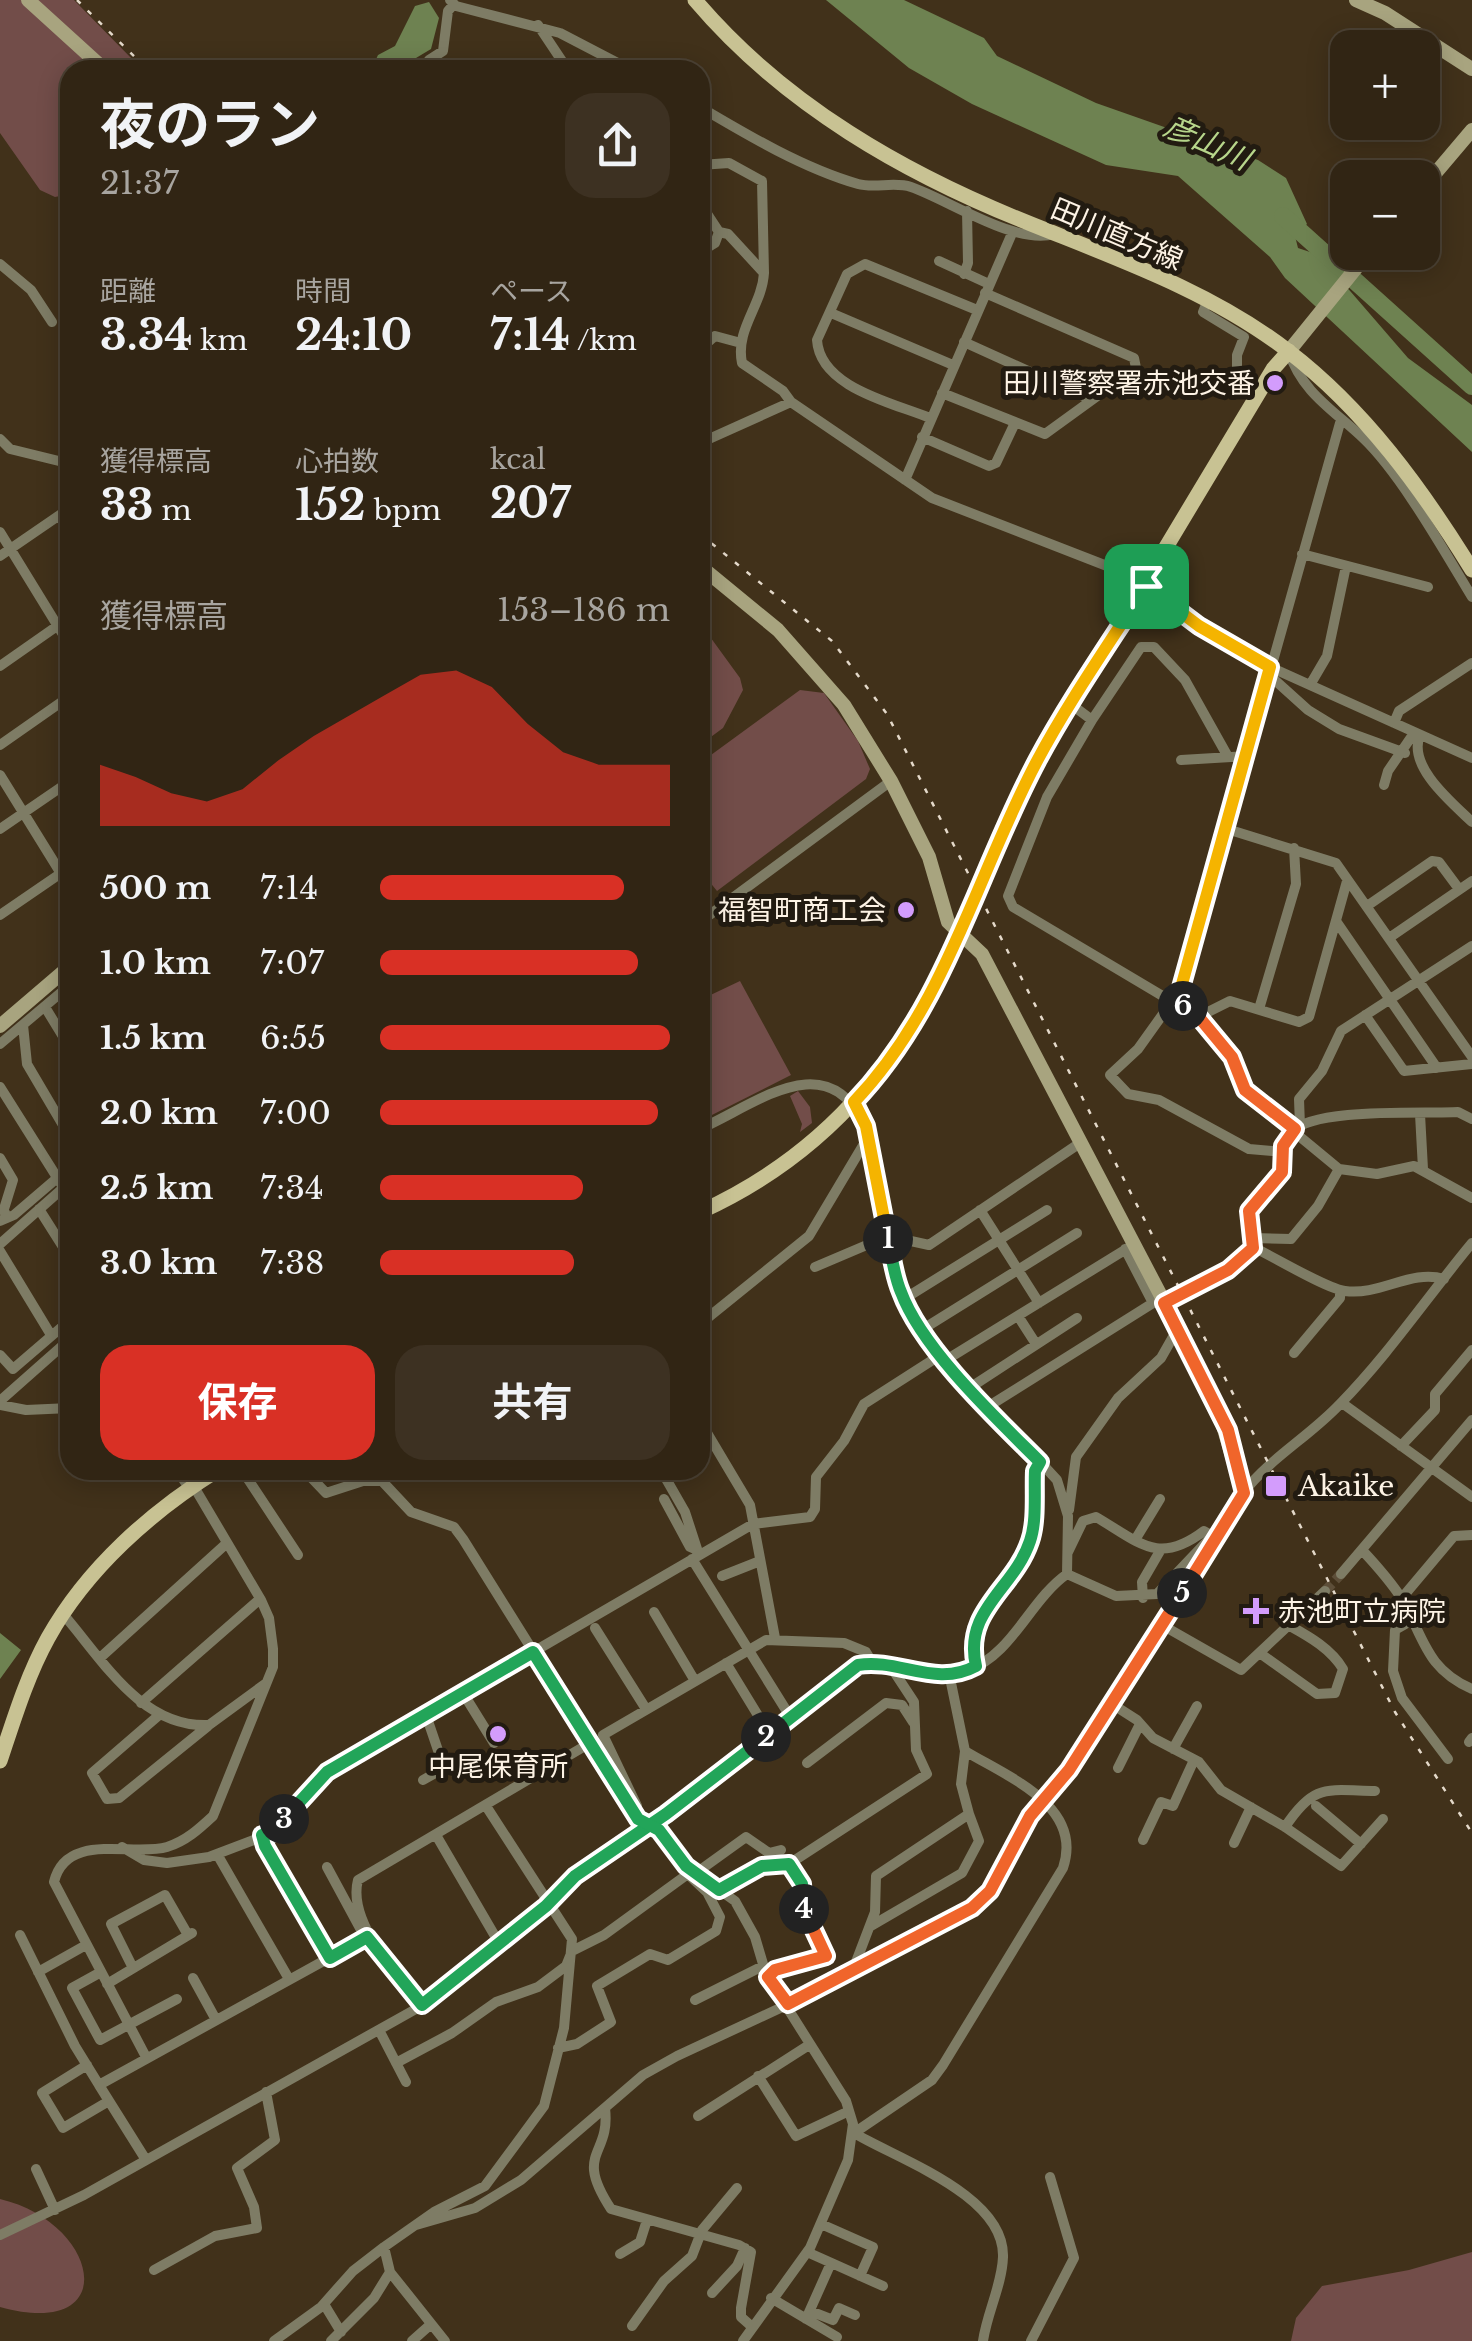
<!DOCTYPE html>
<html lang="ja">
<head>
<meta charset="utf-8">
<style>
  :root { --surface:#312514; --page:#3d3122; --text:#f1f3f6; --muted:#a8a5a0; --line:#4c4234; --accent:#d93025 }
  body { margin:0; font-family:"Libre Baskerville","Noto Sans JP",serif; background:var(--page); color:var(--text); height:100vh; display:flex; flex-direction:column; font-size:38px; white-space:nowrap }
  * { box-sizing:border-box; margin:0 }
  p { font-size:32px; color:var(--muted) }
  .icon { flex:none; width:55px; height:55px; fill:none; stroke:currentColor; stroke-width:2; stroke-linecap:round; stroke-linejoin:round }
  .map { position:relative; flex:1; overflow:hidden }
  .sheet { position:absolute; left:60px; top:60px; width:650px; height:1420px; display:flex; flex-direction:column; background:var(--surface); border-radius:30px; box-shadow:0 5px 25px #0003,0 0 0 2px var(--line) }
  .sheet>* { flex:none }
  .controls { position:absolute; left:1330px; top:30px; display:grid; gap:20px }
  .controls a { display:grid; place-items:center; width:110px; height:110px; border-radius:20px; background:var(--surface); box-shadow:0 5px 25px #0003,0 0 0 2px var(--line); font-size:50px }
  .pin { position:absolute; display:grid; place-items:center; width:85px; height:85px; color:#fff; margin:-42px; border-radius:20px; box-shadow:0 5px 15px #0006 }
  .km { position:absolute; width:50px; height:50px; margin:-25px; border-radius:50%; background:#222; color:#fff; font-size:28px; line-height:50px; text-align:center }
  .round { display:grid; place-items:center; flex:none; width:105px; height:105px; border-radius:30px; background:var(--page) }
  .head { display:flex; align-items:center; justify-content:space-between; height:170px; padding:0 40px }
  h1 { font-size:55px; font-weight:700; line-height:75px }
  .stats { display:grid; grid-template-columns:repeat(3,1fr); gap:15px; height:170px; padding:10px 40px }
  .stats div { display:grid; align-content:center }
  .stats b { font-size:42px; font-weight:700 }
  .stats small { font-size:28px; font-weight:400 }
  .stats p { font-size:28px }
  .chart { height:280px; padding:20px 40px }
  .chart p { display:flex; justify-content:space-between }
  .chart svg { width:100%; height:180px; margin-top:10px; fill:var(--accent); opacity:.7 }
  .primary-button { display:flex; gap:20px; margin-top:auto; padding:20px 40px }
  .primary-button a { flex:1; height:115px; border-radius:30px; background:var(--accent); color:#fff; font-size:40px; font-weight:700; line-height:115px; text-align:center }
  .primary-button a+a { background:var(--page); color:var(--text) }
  ul { padding:0 40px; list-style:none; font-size:32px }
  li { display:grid; grid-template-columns:160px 120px 1fr; align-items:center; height:75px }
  li i { height:25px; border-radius:12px; background:var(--accent) }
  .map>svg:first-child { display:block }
  .green { fill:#724d49 }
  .water { fill:#6e8251 }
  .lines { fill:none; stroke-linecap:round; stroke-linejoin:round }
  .river { stroke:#6e8251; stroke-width:18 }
  .street-tunnel { stroke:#5d4e38; stroke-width:10; stroke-dasharray:10 5; stroke-linecap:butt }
  .street { stroke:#7e7c65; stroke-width:10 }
  .secondary { stroke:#a8a47f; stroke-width:14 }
  .primary { stroke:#c8c293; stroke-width:15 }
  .rail { stroke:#e4d9ca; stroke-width:2.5; stroke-dasharray:5 10; stroke-linecap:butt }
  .street-bridge { stroke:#7e7c65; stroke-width:10 }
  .primary-bridge { stroke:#c8c293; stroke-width:15 }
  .split-1-casing { stroke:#fff; stroke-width:20 }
  .split-2-casing { stroke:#fff; stroke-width:20 }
  .split-3-casing { stroke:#fff; stroke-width:20 }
  .split-4-casing { stroke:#fff; stroke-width:20 }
  .split-5-casing { stroke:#fff; stroke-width:20 }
  .split-6-casing { stroke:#fff; stroke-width:20 }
  .split-7-casing { stroke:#fff; stroke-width:20 }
  .split-1 { stroke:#f5b400; stroke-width:12 }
  .split-2 { stroke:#22a559; stroke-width:12 }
  .split-3 { stroke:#22a559; stroke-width:12 }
  .split-4 { stroke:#22a559; stroke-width:12 }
  .split-5 { stroke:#f0652b; stroke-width:12 }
  .split-6 { stroke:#f0652b; stroke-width:12 }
  .split-7 { stroke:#f5b400; stroke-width:12 }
  .poi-dot { fill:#d39cfc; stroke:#221b11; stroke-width:4 }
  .labels { text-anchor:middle; stroke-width:10; stroke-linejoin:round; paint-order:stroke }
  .street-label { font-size:28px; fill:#fdf3e5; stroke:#221b11 }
  .poi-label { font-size:28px; fill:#fdf3e5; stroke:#221b11; text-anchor:end }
  .water-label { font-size:30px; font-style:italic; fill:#b7d68b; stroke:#221b11 }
</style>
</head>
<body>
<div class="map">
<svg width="1472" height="2341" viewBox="0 0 1472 2341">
  <rect width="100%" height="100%" fill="#41311a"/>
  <path class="green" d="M0 0H74L137 64 139 70H70V194L55 197 40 190 0 133Z
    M700 623 740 678 743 690 723 728 700 745Z
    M800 690 824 693 858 741 870 769 866 779 717 891 700 870V763Z
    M740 981 791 1075 700 1121V1000Z
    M798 1091 810 1107 812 1123 800 1132 802 1124 790 1096Z
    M0 2199C101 2223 123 2341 0 2307Z
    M1472 2252V2341H1291L1296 2318 1322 2286 1409 2270Z"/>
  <path class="water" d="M826 0H904L984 38 997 56 1096 103 1258 160 1286 178 1307 224 1295 236 1298 248 1319 255 1408 358 1472 405V452L1285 278 1270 257 1178 176 1106 165 972 104 909 68Z
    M429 2 439 18 431 49 396 70H371L378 55 395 46 415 6Z
    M0 1633 21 1650 0 1679Z"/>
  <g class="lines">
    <path class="river" d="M1283 216 1472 386"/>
    <path class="street-tunnel" d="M1325 1591 1341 1574"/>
    <path class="street" d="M450 0 456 6 560 33 631 70
      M538 25 568 70
      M428 70 429 60 443 51 448 11 454 4
      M700 107C749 136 803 168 858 184 876 189 893 181 911 187 949 200 1014 245 1054 234
      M700 165 729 163 762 181 764 273
      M700 203 719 232 728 234 764 273C762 306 735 329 742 363L783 391 791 402 932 498 1125 573 1199 626 1270 667 1472 758
      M700 252 715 243 719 232
      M939 261 989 284
      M0 264 31 290 52 322
      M964 274 968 263 967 211
      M1207 302 1203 312 1244 337 1237 355V378L1259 394
      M831 313 953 365
      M964 342 1092 400
      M700 349 715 336 741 343
      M1289 352C1302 393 1335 411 1363 438 1401 474 1444 551 1472 597
      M942 393 1045 434 1136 368 1134 358 985 293
      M930 418C894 403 820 388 817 340L847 274 865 264 977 310
      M922 437 989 466 996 463 1014 425
      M0 439 10 449 63 462
      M700 443 791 402
      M905 480 1013 231
      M59 516 70 532
      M0 532 70 646
      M1302 554 1428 587
      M0 556 70 508
      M0 666 70 617
      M1268 674 1308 710 1339 729 1405 753
      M1310 685 1327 656 1346 566
      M1072 705 1092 720 1047 797 1008 896 1013 907 1198 1017 1232 1057 1237 1076 1252 1097 1339 1169 1377 1174 1414 1166 1472 1198
      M1092 720 1141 647H1154L1185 680 1227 755
      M1394 723 1399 711 1472 663
      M1420 735C1407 766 1451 802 1472 822
      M0 745 70 696
      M1181 760 1248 756
      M0 775 70 888
      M1384 785 1388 771 1414 733
      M0 829 70 781
      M1227 829 1336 863 1472 1057
      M1367 906 1432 861 1439 862 1459 889
      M0 915 70 867
      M1336 921 1437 1068
      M700 922 891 781
      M1389 938 1472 881
      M1173 1000 1138 1049 1110 1075 1128 1094 1159 1100 1249 1149 1283 1152
      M1177 1002 1340 423
      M45 1007 70 1048
      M1259 1009 1296 884 1294 848
      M1365 1015 1404 1071 1472 1064
      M1198 1017 1230 1001 1299 1022 1309 1017 1347 881
      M23 1025 27 1064 70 1137
      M0 1044 70 985
      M0 1087 70 1198
      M1420 1114 1423 1169
      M1300 1126 1299 1099 1322 1071 1341 1031 1472 946
      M700 1129C760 1102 826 1045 866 1126L901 1294 946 1360 1057 1480 1068 1516 1067 1574
      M0 1158 13 1180 4 1209 6 1218
      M39 1209 70 1258
      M980 1210 1039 1303
      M0 1221 14 1215 70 1167
      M1253 1238 1291 1239 1318 1206 1339 1169
      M0 1244 70 1182
      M1253 1247 1249 1211C1258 1198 1278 1183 1282 1169 1286 1155 1281 1144 1291 1132 1315 1107 1422 1114 1458 1112L1472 1119
      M1253 1247C1274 1257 1327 1289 1345 1291 1380 1296 1411 1269 1444 1279
      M0 1251 51 1335
      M815 1267 888 1236 929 1245 1080 1143
      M1201 1284 1229 1270 1253 1247
      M904 1299 1047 1210
      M1018 1316 1036 1344
      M700 1324 809 1236 868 1137
      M923 1329 1077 1233
      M1294 1353 1340 1298V1290
      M0 1355 13 1369 70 1320
      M946 1360 1128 1248
      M971 1387 1077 1318
      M0 1401 70 1339
      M1342 1403 1472 1497
      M0 1405 26 1410 70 1408
      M989 1406 1153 1303 1125 1249
      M700 1421 750 1505 775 1638
      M1401 1446 1435 1410V1394L1472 1350
      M177 1470 189 1488
      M242 1470 298 1555
      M304 1470 326 1493 363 1481H382L411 1512 454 1527 463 1539 638 1819 659 1830 686 1866 735 1901 755 1937 766 1974 846 2101 853 2124 848 2160 810 2248 743 2341
      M661 1470 685 1512 699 1555
      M664 1499 690 1547 697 1550
      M1069 1510 1076 1457 1118 1398 1161 1358 1178 1328
      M1135 1540 1160 1499
      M1362 1550C1376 1565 1391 1582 1402 1599 1424 1638 1426 1669 1472 1689
      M1068 1552 1083 1521 1096 1517C1139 1542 1158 1566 1204 1531L1213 1536
      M692 1559 791 1718
      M1067 1574 1116 1596 1157 1594 1214 1534
      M1341 1574 1472 1420
      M722 1576 760 1561
      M1143 1598 1142 1582 1160 1551
      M1401 1599 1454 1536 1472 1535
      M654 1612 695 1681
      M63 1614C103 1660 141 1728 209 1725L265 1684
      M1409 1622 1395 1630 1393 1671 1402 1698 1448 1759
      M1162 1625 1241 1670 1325 1591
      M595 1628 646 1709
      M1261 1654 1317 1694 1335 1693 1343 1669C1331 1649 1310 1637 1290 1626
      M101 1657 227 1543
      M726 1663 762 1722
      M976 1666C962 1607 1014 1590 1030 1541 1037 1521 1034 1492 1035 1471L1040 1462
      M463 1693 494 1743
      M141 1703 260 1599
      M1112 1704 1137 1720 1153 1738 1199 1762 1221 1790 1285 1827 1341 1866 1383 1819
      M158 1716 92 1773 107 1799 119 1798 208 1726
      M1469 1742 1472 1738
      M1173 1749 1197 1706
      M807 1763 886 1703 902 1705 913 1722
      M1118 1768 1140 1724
      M423 1780 444 1768 426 1715
      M1316 1806 1361 1844
      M632 1810 637 1806 603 1735 766 1640 844 1643 866 1652 872 1662
      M1285 1827C1314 1783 1326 1790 1375 1791
      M262 1835 279 1872 330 1958
      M436 1835 499 1943
      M1143 1840 1161 1802 1173 1806 1194 1760
      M1234 1843 1251 1807
      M122 1847 144 1860 167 1863 209 1857 272 1833 306 1790 327 1772 753 1524 810 1517 815 1509 816 1477 844 1441 864 1404 942 1354
      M217 1854 289 1979
      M789 1864 927 1774 916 1750 914 1702 891 1667
      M327 1867 360 1928 367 1932
      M696 1873 746 1837 769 1853 781 1850
      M719 1890 762 1866 794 1867 802 1884 806 1921 826 1956 775 1970 768 1977
      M871 1926 962 1873 979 1841 969 1814
      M20 1935 75 2046 99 2085
      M133 1968 111 1924 165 1895 188 1935
      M38 1972 86 1945
      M101 1972 72 1988 100 2040 177 1999
      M851 1975 875 1912 876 1876 969 1814 961 1784 965 1751
      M193 1978 215 2018
      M107 1984 192 1933
      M695 2000 763 1966
      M423 2005C397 1977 347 1921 358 1880L590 1743
      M379 2030 406 2082
      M558 2048 577 2044 611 2022 597 1986 650 1954 668 1960 716 1931 720 1917 707 1892 690 1876
      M146 2057 54 1882C66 1831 133 1857 167 1847 186 1841 199 1829 213 1816L273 1667V1649L269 1618 261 1600 193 1485
      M396 2063 452 2033 496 2002 538 1987 566 1966 572 1951 604 1935 692 1871
      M87 2065 42 2093 63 2128 109 2101
      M758 2076 796 2136 849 2111
      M605 2108C611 2157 573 2151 611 2209L739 2245 751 2252 741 2308V2317L750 2325
      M698 2116 809 2045
      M854 2133 932 2080 943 2065 1063 1868C1084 1806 1008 1777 965 1751L949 1673
      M854 2133C897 2159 1005 2195 1003 2257 1002 2285 987 2313 983 2341
      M146 2160 99 2085 367 1937
      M36 2169 55 2210
      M821 2224 873 2247 860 2276
      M416 2225 475 2208 521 2180 643 2075 677 2056 851 1975 972 1909 990 1891 1043 1798 1069 1770 1243 1493C1270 1458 1310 1436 1340 1404 1389 1354 1428 1296 1472 1243
      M0 2235 84 2195 423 2005 546 1905 575 1876 666 1814 848 1670C886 1652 927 1684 968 1670 1012 1655 1030 1600 1067 1574
      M384 2247 390 2272 445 2341
      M807 2252 883 2286
      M620 2254 640 2242 647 2220
      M154 2270 215 2236 257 2228 254 2207 237 2168 275 2140 266 2092
      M712 2293 737 2266 745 2248
      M771 2298 837 2337
      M324 2304 341 2332
      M810 2311 833 2320 839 2308 855 2315
      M806 2319 831 2263
      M632 2326 664 2281 692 2256 702 2230 737 2188
      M274 2341 321 2307 353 2271 384 2247 434 2212 485 2186 544 2106 564 2028 572 1939 486 1806
      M331 2341 374 2298 390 2272
      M412 2341 430 2325
      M1031 2341 1074 2258 1050 2177"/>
    <path class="secondary" d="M28 0 105 70
      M1356 0 1385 13 1472 69
      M1422 189 1472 130
      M1289 351 1369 252
      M700 566 778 630 844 705 891 781 929 857 948 922 982 954 1215 1399 1243 1493
      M0 1026 70 966"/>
    <path class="primary" d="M695 0C784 105 905 174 1031 224 1118 259 1214 293 1288 351 1365 410 1422 489 1472 570
      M989 866 1037 762 1273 369 1289 351
      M700 1212C836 1150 912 1048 968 913
      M0 1761C14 1719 27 1676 48 1638 87 1568 152 1511 218 1470"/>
    <path class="rail" d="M77 0 148 70
      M700 534 832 641 887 714 1395 1712 1472 1833"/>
    <path class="street-bridge" d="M1169 1300 1201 1284"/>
    <path class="primary-bridge" d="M968 913 989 866"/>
  </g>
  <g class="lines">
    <defs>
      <path id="split-1" d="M888 1239 866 1126 854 1102C946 1006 976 876 1037 761 1069 701 1109 644 1146 586"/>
      <path id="split-2" d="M766 1737 858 1665C898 1658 936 1688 976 1666 963 1610 1014 1589 1030 1541 1037 1521 1034 1492 1035 1471L1040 1462C997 1419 922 1349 901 1292 894 1276 892 1257 888 1239"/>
      <path id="split-3" d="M284 1819 272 1833 262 1835 265 1846 330 1958 367 1937 422 2005 546 1906 575 1876 666 1814 766 1737"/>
      <path id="split-4" d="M284 1819 327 1772 533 1652 638 1819 659 1830 686 1866 719 1890 762 1866 789 1864 802 1884 804 1909"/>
      <path id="split-5" d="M804 1909 826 1956 775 1970 768 1977 788 2004 972 1908 990 1891 1030 1816 1069 1770 1182 1593"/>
      <path id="split-6" d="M1182 1593 1244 1493 1228 1430 1164 1303 1228 1270 1253 1248 1249 1211 1282 1172 1283 1146 1295 1129 1245 1090 1232 1057 1198 1016 1183 1006"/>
      <path id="split-7" d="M1146 586 1199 626 1270 667 1177 1002 1183 1006"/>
    </defs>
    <use href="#split-1" class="split-1-casing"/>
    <use href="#split-2" class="split-2-casing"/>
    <use href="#split-3" class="split-3-casing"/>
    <use href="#split-4" class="split-4-casing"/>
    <use href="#split-5" class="split-5-casing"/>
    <use href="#split-6" class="split-6-casing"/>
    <use href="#split-7" class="split-7-casing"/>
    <use href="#split-1" class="split-1"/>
    <use href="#split-2" class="split-2"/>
    <use href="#split-3" class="split-3"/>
    <use href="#split-4" class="split-4"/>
    <use href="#split-5" class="split-5"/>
    <use href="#split-6" class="split-6"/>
    <use href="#split-7" class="split-7"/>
  </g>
  <g class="poi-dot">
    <circle cx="1275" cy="383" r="10"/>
    <circle cx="906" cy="910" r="10"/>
    <rect x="1264" y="1474" width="24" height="24" rx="5"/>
    <path d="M1251 1596h10v10h10v10h-10v10h-10v-10h-10v-10h10z"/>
    <circle cx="498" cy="1734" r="10"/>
  </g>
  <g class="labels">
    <g class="street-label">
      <text transform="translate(1117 234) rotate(23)" y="10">田川直方線</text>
    </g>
    <g class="poi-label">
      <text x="1255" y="393">田川警察署赤池交番</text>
      <text x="886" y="920">福智町商工会</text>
      <text x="1298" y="1496" text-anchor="start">Akaike</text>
      <text x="1278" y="1621" text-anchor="start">赤池町立病院</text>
      <text x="498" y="1776" text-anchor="middle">中尾保育所</text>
    </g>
    <g class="water-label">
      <text transform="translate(1207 143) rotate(24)" y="10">彦山川</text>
    </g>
  </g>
</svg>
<div class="controls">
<a>+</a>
<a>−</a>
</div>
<div class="pin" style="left:1146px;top:586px;background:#1e9e55"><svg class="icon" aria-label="arrive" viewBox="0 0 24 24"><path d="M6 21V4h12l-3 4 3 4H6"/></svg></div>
<b class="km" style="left:888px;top:1239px">1</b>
<b class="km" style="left:766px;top:1737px">2</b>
<b class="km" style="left:284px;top:1819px">3</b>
<b class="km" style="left:804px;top:1909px">4</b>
<b class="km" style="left:1182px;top:1593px">5</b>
<b class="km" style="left:1183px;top:1006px">6</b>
<section class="sheet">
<div class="head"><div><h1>夜のラン</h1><p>21:37</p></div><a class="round"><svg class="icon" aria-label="share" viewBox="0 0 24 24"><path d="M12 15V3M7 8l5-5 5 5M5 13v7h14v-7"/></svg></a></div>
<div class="stats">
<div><p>距離</p><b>3.34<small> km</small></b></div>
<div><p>時間</p><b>24:10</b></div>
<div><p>ペース</p><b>7:14<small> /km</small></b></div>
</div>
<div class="stats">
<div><p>獲得標高</p><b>33<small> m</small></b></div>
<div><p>心拍数</p><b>152<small> bpm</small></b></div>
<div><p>kcal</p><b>207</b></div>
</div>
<div class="chart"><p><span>獲得標高</span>153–186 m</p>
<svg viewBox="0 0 160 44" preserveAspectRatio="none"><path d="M0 44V29L10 32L20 36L30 38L40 35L50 28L60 22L70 17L80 12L90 7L100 6L110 10L120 19L130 26L140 29L150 29L160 29V44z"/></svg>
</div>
<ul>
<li><b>500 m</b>7:14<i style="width:84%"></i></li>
<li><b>1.0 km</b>7:07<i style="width:89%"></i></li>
<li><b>1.5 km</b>6:55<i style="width:100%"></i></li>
<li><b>2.0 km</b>7:00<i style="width:96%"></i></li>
<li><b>2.5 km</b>7:34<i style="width:70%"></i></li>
<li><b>3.0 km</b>7:38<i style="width:67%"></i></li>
</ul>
<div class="primary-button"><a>保存</a><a>共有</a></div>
</section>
</div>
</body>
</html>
